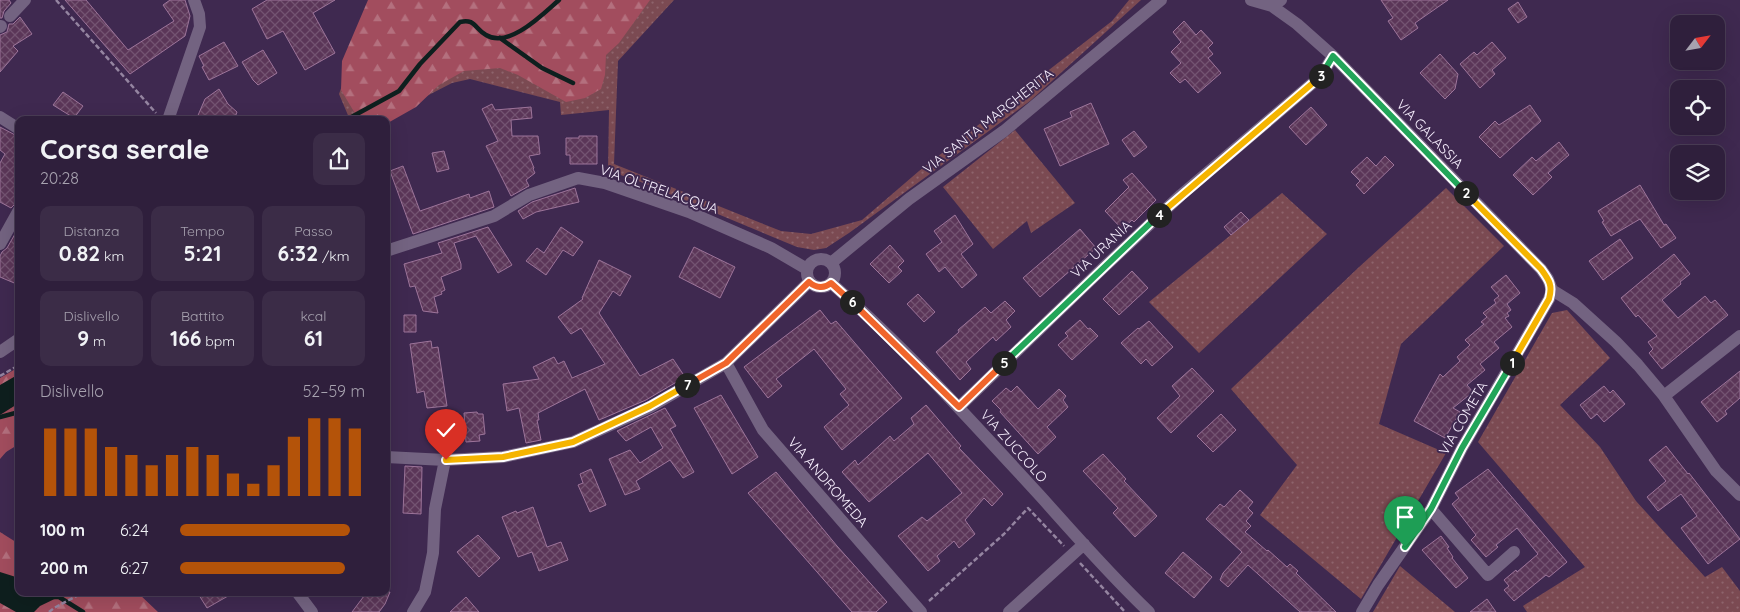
<!DOCTYPE html>
<html lang="it">
<head>
<meta charset="utf-8">
<style>
  :root { --surface:#2f1f3c; --page:#3b2c47; --text:#f1f3f6; --muted:#a7a2af; --line:#4a3d56; --accent:#b45309 }
  body { margin:0; font-family:Quicksand,sans-serif; background:var(--page); color:var(--text); height:100vh; display:flex; flex-direction:column; font-size:19px; white-space:nowrap }
  * { box-sizing:border-box; margin:0 }
  p { font-size:16px; color:var(--muted) }
  .icon { flex:none; width:28px; height:28px; fill:none; stroke:currentColor; stroke-width:2; stroke-linecap:round; stroke-linejoin:round }
  .map { position:relative; flex:1; overflow:hidden }
  .details { position:absolute; left:15px; top:116px; width:375px; height:480px; display:flex; flex-direction:column; background:var(--surface); border-radius:10px; box-shadow:0 5px 20px #0002,0 0 0 1px var(--line) }
  .details>* { flex:none }
  .needle { width:32px; rotate:59deg }
  .buttons { position:absolute; left:1670px; top:15px; display:grid; gap:10px }
  .buttons a { display:grid; place-items:center; width:55px; height:55px; border-radius:10px; background:var(--surface); box-shadow:0 5px 20px #0002,0 0 0 1px var(--line); font-size:25px }
  .pin { position:absolute; display:grid; place-items:center; width:42px; height:42px; color:#fff; margin:-51px -21px; border-radius:50% 50% 50% 0; rotate:-45deg; box-shadow:0 0 5px #0007 }
  .pin .icon { rotate:45deg }
  .km { position:absolute; width:25px; height:25px; margin:-12px; border-radius:50%; background:#222; color:#fff; font-size:14px; line-height:25px; text-align:center }
  .round { display:grid; place-items:center; flex:none; width:52px; height:52px; border-radius:10px; background:var(--page) }
  .head { display:flex; align-items:center; justify-content:space-between; height:85px; padding:0 25px }
  h1 { font-size:28px; font-weight:800; line-height:38px }
  .stats { display:grid; grid-template-columns:repeat(3,1fr); gap:8px; height:85px; padding:5px 25px }
  .stats div { display:grid; align-content:center; border-radius:10px; background:var(--page); text-align:center }
  .stats b { font-size:21px; font-weight:800 }
  .stats small { font-size:14px; font-weight:400 }
  .stats p { font-size:14px }
  .chart { height:140px; padding:10px 25px }
  .chart p { display:flex; justify-content:space-between }
  .chart svg { width:100%; height:90px; margin-top:5px; stroke:var(--accent); stroke-width:6 }
  ul { padding:0 25px; list-style:none; font-size:16px }
  li { display:grid; grid-template-columns:80px 60px 1fr; align-items:center; height:38px }
  li i { height:12px; border-radius:6px; background:var(--accent) }
  .map>svg:first-child { display:block }
  .green { fill:url(#green-dots) }
  .forest { fill:url(#forest-firs) }
  .water { fill:#0e1f1e }
  .lines { fill:none; stroke-linecap:round; stroke-linejoin:round }
  .stream { stroke:#0e1f1e; stroke-width:4.5 }
  .building { fill:url(#building-cross-hatch); stroke:#9d749a }
  .path { stroke:#9585a1; stroke-width:2.5; stroke-dasharray:5 2.5; stroke-linecap:butt }
  .minor { stroke:#736381; stroke-width:12 }
  .split-1-casing { stroke:#fff; stroke-width:10 }
  .split-2-casing { stroke:#fff; stroke-width:10 }
  .split-3-casing { stroke:#fff; stroke-width:10 }
  .split-4-casing { stroke:#fff; stroke-width:10 }
  .split-5-casing { stroke:#fff; stroke-width:10 }
  .split-6-casing { stroke:#fff; stroke-width:10 }
  .split-7-casing { stroke:#fff; stroke-width:10 }
  .split-8-casing { stroke:#fff; stroke-width:10 }
  .split-1 { stroke:#22a559; stroke-width:6 }
  .split-2 { stroke:#f5b400; stroke-width:6 }
  .split-3 { stroke:#22a559; stroke-width:6 }
  .split-4 { stroke:#f5b400; stroke-width:6 }
  .split-5 { stroke:#22a559; stroke-width:6 }
  .split-6 { stroke:#f0652b; stroke-width:6 }
  .split-7 { stroke:#f0652b; stroke-width:6 }
  .split-8 { stroke:#f5b400; stroke-width:6 }
  .labels { text-anchor:middle; stroke-width:4; stroke-linejoin:round; paint-order:stroke }
  .street-label { font-size:14px; fill:#f7effe; stroke:#3f2950 }
</style>
</head>
<body>
<div class="map">
<svg width="1740" height="612" viewBox="0 0 1740 612">
  <defs>
    <pattern id="green-dots" width="8" height="8" patternUnits="userSpaceOnUse" patternTransform="scale(1.25)"><rect width="8" height="8" fill="#7b4a52"/><path d="M2 2h.1M6 6h.1" fill="none" stroke="#8e646c" stroke-width="1.8" stroke-linecap="round"/></pattern>
    <pattern id="forest-firs" width="22" height="20" patternUnits="userSpaceOnUse" patternTransform="scale(1.25)"><rect width="22" height="20" fill="#a24d5e"/><path d="M5 1l3.5 6h-7zM16 11l3.5 6h-7z" fill="#b4707e"/></pattern>
    <pattern id="building-cross-hatch" width="8" height="8" patternUnits="userSpaceOnUse" patternTransform="scale(1.25)"><rect width="8" height="8" fill="#5b3658"/><path d="M0 0l8 8M0 8l8-8" fill="none" stroke="#735371"/></pattern>
  </defs>
  <rect width="100%" height="100%" fill="#3f2950"/>
  <path class="green" d="M372 0H674L618 61 614 164 781 231 811 234 862 220 919 171 1112 21 1129 0H1141L1030 101 849 233 826 248 814 250 797 247 636 180 608 171 609 110 561 115 560 102 470 79 452 83 380 120H350L339 94Z
    M1015 130 1075 203 1031 233 1027 221 993 249 943 187Z
    M1446 188 1504 246 1401 344 1379 424 1446 453 1361 599 1260 515 1297 465 1231 389 1358 268Z
    M1282 193 1327 234 1199 353 1149 302Z
    M1567 310 1610 358 1560 405 1600 447 1636 501 1705 577 1722 567 1740 591V612H1527L1523 606 1585 567 1478 442 1552 313Z
    M1400 566 1455 612H1373Z"/>
  <path class="forest" d="M368 0H650L619 43 606 55 605 75 601 89 585 98 566 102 518 75 500 68 464 71 439 85 416 107 386 124V120H359L341 90 342 61Z
    M19 367V444L6 452 0 459V378Z
    M0 532 19 544V592L138 593 158 612H0Z"/>
  <path class="water" d="M19 374V403L0 415V385Z
    M0 572 19 578V592L67 593 40 606 34 612H16L0 603Z"/>
  <g class="lines">
    <path class="stream" d="M500 38 542 68 573 83
      M346 120 399 91 420 64 460 22C475 18 475 29 486 35 509 49 543 14 559 0
      M0 417 19 412
      M54 597H59L83 612"/>
  </g>
  <path class="building" d="M0 0H9L11 3 4 11 2 18H0Z
    M65 0H86L128 50 174 21 163 5 170 0H185L190 16 185 36 130 74Z
    M267 0H335L313 13 335 53 305 70 283 31 267 39 252 9Z
    M1381 0H1448L1415 23 1418 28 1401 40 1388 21 1393 18Z
    M1518 2 1527 17 1518 23 1508 9Z
    M20 17 32 34 13 46 18 51 0 72V35L7 32 9 24H13Z
    M1184 21 1196 35 1201 30 1213 43 1208 48 1213 54 1208 58 1221 73 1198 93 1185 79 1180 83 1170 73 1181 63 1171 52 1181 42 1173 32Z
    M224 42 238 66 209 80 202 67 204 66 199 56Z
    M1492 42 1506 58 1492 70 1495 74 1480 88 1460 64 1474 52 1477 55Z
    M263 50 277 73 258 85 253 80 242 62Z
    M1440 54 1458 74 1455 89 1445 99 1420 73Z
    M219 89 228 104 237 112 234 120H196L205 99Z
    M63 92 83 106 74 118 53 105Z
    M1091 103 1109 144 1060 166 1044 129 1072 117 1070 112Z
    M492 104 495 110 531 107 532 118 511 120 512 136H538L540 154 529 156 534 168 533 169 535 173 526 180 529 186 511 196 486 146 498 141 482 109Z
    M1530 105 1541 121 1500 158 1479 137 1495 121 1499 125Z
    M1311 107 1327 125 1306 145 1289 127Z
    M0 127 19 137V200L11 208 0 202V163L5 154 0 150Z
    M1134 131 1147 147 1134 157 1122 140Z
    M579 136H597V164H570V155H566V138H579Z
    M1559 142 1569 155 1548 173 1552 177 1533 195 1513 175 1532 157 1536 161Z
    M444 151 449 169 437 172 432 153Z
    M1385 156 1394 165 1364 194 1356 185 1360 181 1351 172 1367 157 1376 166Z
    M403 166 420 211 469 194 470 198 489 191 494 207 413 234 390 171Z
    M1132 173 1156 200 1134 222 1132 220 1122 229 1105 211 1129 187 1123 180Z
    M1640 185 1664 225 1666 224 1676 238 1661 248 1640 219 1611 236 1602 222 1604 221 1598 211Z
    M575 188 579 202 536 212 523 219 518 211 532 202Z
    M1241 212 1249 220 1231 235 1224 227Z
    M955 215 973 244 961 254 977 275 962 288 945 267 939 272 926 254 942 242 934 231Z
    M19 227V237L15 255 19 257V285L0 277V256L2 252 7 248Z
    M488 227 512 265 498 273 476 236 454 243 461 264V269L441 277 445 290 441 292 442 294 434 297 438 313 423 311 415 286 410 287 404 264 442 253 438 243Z
    M561 227 583 242 573 256 563 250 546 275 526 261 537 248 544 253Z
    M1080 229 1096 248 1040 297 1023 278Z
    M1620 239 1633 258 1603 280 1589 261Z
    M890 245 904 261 898 267 902 271 889 283 870 264Z
    M694 247 735 267 720 298 679 277Z
    M1674 254 1690 274 1680 282 1681 284 1662 300 1678 318 1705 296 1711 303 1715 300 1728 315 1662 369 1649 353 1653 349 1648 342 1657 336 1638 315 1636 317 1621 298Z
    M599 260 631 276 620 296 613 291 599 313 640 376 673 359 685 377 646 400 599 420 585 389 538 413 539 420H537L541 440 526 443 519 408 507 411 503 384 539 379 533 367 554 357 558 364 564 361 572 378 605 364 581 328 571 334 558 317 583 299 582 298Z
    M1132 271 1148 288 1119 315 1103 299Z
    M1506 275 1520 293 1507 304 1511 310 1507 313 1509 316 1505 318 1512 327 1494 342 1499 348 1480 364 1485 370 1467 385 1473 392 1453 408 1460 412 1445 438 1414 421 1440 374 1443 377 1460 361 1457 357 1470 345 1465 340 1484 324 1481 322 1487 317 1483 313 1496 303 1494 300 1499 296 1491 287Z
    M918 294 935 312 924 322 907 304Z
    M1005 301 1015 311 1006 320 1011 327 996 341 993 337 966 362 971 369 960 380 936 352 959 332 958 330 985 307 991 313Z
    M820 310 831 324 836 321 902 398 842 450 824 427 849 405 840 394 846 389 814 349 776 379 782 386 768 398 744 367Z
    M404 315H416V332H404Z
    M1080 320 1088 329 1090 328 1098 336 1072 360 1058 345 1068 336 1065 333Z
    M1149 321 1173 347 1152 366 1146 359 1141 364 1121 343 1138 328 1139 329Z
    M431 341 432 348 438 347 447 406 427 408 424 391 417 393 410 344Z
    M1192 368 1214 391 1171 433 1157 418 1180 396 1172 386Z
    M1740 371V398L1725 411 1727 414 1717 422 1701 402Z
    M1017 386 1038 409 1059 389 1066 396 1063 400 1068 407 1047 427 1056 437 1038 454 1000 412 1001 410 992 401 1006 388 1011 392Z
    M1604 386 1610 393 1613 390 1625 404 1604 422 1597 414 1591 419 1580 405Z
    M721 395 758 457 732 474 694 408Z
    M926 405 961 446 959 448 1003 494 992 506 984 498 965 520 975 534 959 548 954 541 937 556 940 561 928 571 898 536 922 517 927 521 962 493 928 453 869 502 842 472 855 460 858 465 890 436 894 441 914 424 911 418Z
    M665 408 676 426 670 429 694 472 683 478 670 460 636 481 640 489 625 495 609 459 630 450 640 463 663 448 651 427 626 441 617 431Z
    M477 412 478 414H483L485 434 479 435 480 441 466 442 464 413Z
    M1221 414 1236 430 1213 452 1197 436Z
    M1666 446 1688 474 1689 473 1740 539 1708 564 1681 528 1697 516 1681 494 1658 511 1647 497 1666 481 1649 460Z
    M1103 454 1126 479 1124 481 1157 516 1135 537 1113 513 1118 508 1083 471Z
    M405 466 422 467 421 514 403 513Z
    M591 469 606 505 590 512 578 485 583 483 580 474Z
    M1488 469 1567 562 1549 577 1546 575 1514 601 1504 590 1509 586 1504 580 1516 570 1517 572 1538 554 1517 528 1496 545 1498 547 1486 557 1471 540 1476 535 1452 504 1459 498 1455 493Z
    M776 472 837 546 887 602 876 612H852L748 493Z
    M1240 490 1253 502 1248 508 1253 513 1246 521 1251 526 1245 532 1267 551 1268 550 1287 567 1290 564 1298 571 1296 573 1336 612H1300L1248 565 1228 587 1220 580 1223 573 1242 552 1206 519 1220 504 1224 507Z
    M533 507 547 547 561 542 568 560 539 571 532 552 518 557 502 517 516 511 517 513Z
    M478 535 500 558 479 577 457 552Z
    M1441 536 1449 547 1447 548 1453 557 1452 558 1468 578 1456 588 1422 550Z
    M1183 552 1212 577 1194 598 1165 573Z
    M197 592H235L207 608Z
    M367 592H390L385 604 379 612H352Z
    M466 597 479 612H450Z
    M1487 599 1496 612H1470Z"/>
  <g class="lines">
    <path class="path" d="M56 0 156 113
      M0 376 19 365
      M1080 563 1125 612
      M929 601 1004 534 1028 508 1064 546
      M49 612 54 608 84 592"/>
    <path class="minor" d="M1251 0 1272 6 1281 0
      M1272 6 1297 24 1333 56 1541 269 1548 279 1552 290 1573 303 1616 342 1638 365 1664 396 1716 471 1740 495
      M10 16 25 0
      M0 27 1 26
      M0 117 19 129
      M168 120 200 27 199 14 194 0
      M0 244 19 210
      M386 251 494 216 529 195 578 178 605 183 689 212 771 248 807 269
      M807 273a14 14 0 1 1 28 0a14 14 0 1 1-28 0Z
      M831 263 909 199 1004 131 1161 0
      M831 283C907 349 975 425 1043 499 1077 537 1111 576 1149 612
      M0 352 19 339
      M726 363 763 430 921 612
      M1664 396 1740 336
      M959 407 1103 268 1181 195 1321 76 1333 56
      M386 457 445 460 503 457 573 442 650 407 726 363 809 282
      M1431 509 1488 575 1514 552
      M297 592 312 612
      M413 612 425 592 433 553 435 509 445 460
      M1009 612 1084 544
      M1362 612 1378 585 1431 509 1462 448 1549 299 1552 290"/>
  </g>
  <g class="lines">
    <defs>
      <path id="split-1" d="M1405 547 1431 509 1462 448 1512 363"/>
      <path id="split-2" d="M1466 193 1541 269C1549 280 1553 285 1549 299L1512 363"/>
      <path id="split-3" d="M1321 76 1333 56 1466 193"/>
      <path id="split-4" d="M1159 215 1321 76"/>
      <path id="split-5" d="M1004 363 1159 215"/>
      <path id="split-6" d="M852 302 959 407 1004 363"/>
      <path id="split-7" d="M687 385 726 363 809 282C816 288 824 289 831 283L852 302"/>
      <path id="split-8" d="M446 460 503 457 573 442 650 406 687 385"/>
    </defs>
    <use href="#split-1" class="split-1-casing"/>
    <use href="#split-2" class="split-2-casing"/>
    <use href="#split-3" class="split-3-casing"/>
    <use href="#split-4" class="split-4-casing"/>
    <use href="#split-5" class="split-5-casing"/>
    <use href="#split-6" class="split-6-casing"/>
    <use href="#split-7" class="split-7-casing"/>
    <use href="#split-8" class="split-8-casing"/>
    <use href="#split-1" class="split-1"/>
    <use href="#split-2" class="split-2"/>
    <use href="#split-3" class="split-3"/>
    <use href="#split-4" class="split-4"/>
    <use href="#split-5" class="split-5"/>
    <use href="#split-6" class="split-6"/>
    <use href="#split-7" class="split-7"/>
    <use href="#split-8" class="split-8"/>
  </g>
  <g class="labels">
    <g class="street-label">
      <text transform="translate(988 121) rotate(-38)" y="5">VIA SANTA MARGHERITA</text>
      <text transform="translate(1430 134) rotate(46)" y="5">VIA GALASSIA</text>
      <text transform="translate(659 189) rotate(19)" y="5">VIA OLTRELACQUA</text>
      <text transform="translate(1101 249) rotate(-43)" y="5">VIA URANIA</text>
      <text transform="translate(1463 418) rotate(-60)" y="5">VIA COMETA</text>
      <text transform="translate(1014 446) rotate(48)" y="5">VIA ZUCCOLO</text>
      <text transform="translate(828 482) rotate(49)" y="5">VIA ANDROMEDA</text>
    </g>
  </g>
</svg>
<div class="buttons">
<a><svg class="needle" viewBox="-14 -14 28 28"><path d="M0-13l5 13h-10z" fill="#e53935"/><path d="M0 13l5-13h-10z" fill="#a7a2af"/></svg></a>
<a><svg class="icon" aria-label="locate" viewBox="0 0 24 24"><circle cx="12" cy="12" r="6"/><path d="M12 2v4M12 18v4M2 12h4M18 12h4"/></svg></a>
<a><svg class="icon" aria-label="layers" viewBox="0 0 24 24"><path d="M12 4l9 5-9 5-9-5zM3 14l9 5 9-5"/></svg></a>
</div>
<div class="pin" style="left:1405px;top:547px;background:#1e9e55"><svg class="icon" aria-label="arrive" viewBox="0 0 24 24"><path d="M6 21V4h12l-3 4 3 4H6"/></svg></div>
<div class="pin" style="left:446px;top:460px;background:#d93025"><svg class="icon" aria-label="check" viewBox="0 0 24 24"><path d="M5 12l5 5 9-10"/></svg></div>
<b class="km" style="left:1512px;top:363px">1</b>
<b class="km" style="left:1466px;top:193px">2</b>
<b class="km" style="left:1321px;top:76px">3</b>
<b class="km" style="left:1159px;top:215px">4</b>
<b class="km" style="left:1004px;top:363px">5</b>
<b class="km" style="left:852px;top:302px">6</b>
<b class="km" style="left:687px;top:385px">7</b>
<section class="details">
<div class="head"><div><h1>Corsa serale</h1><p>20:28</p></div><a class="round"><svg class="icon" aria-label="share" viewBox="0 0 24 24"><path d="M12 15V3M7 8l5-5 5 5M5 13v7h14v-7"/></svg></a></div>
<div class="stats">
<div><p>Distanza</p><b>0.82<small> km</small></b></div>
<div><p>Tempo</p><b>5:21</b></div>
<div><p>Passo</p><b>6:32<small> /km</small></b></div>
</div>
<div class="stats">
<div><p>Dislivello</p><b>9<small> m</small></b></div>
<div><p>Battito</p><b>166<small> bpm</small></b></div>
<div><p>kcal</p><b>61</b></div>
</div>
<div class="chart"><p><span>Dislivello</span>52–59 m</p>
<svg viewBox="0 0 160 44" preserveAspectRatio="none"><path d="M5 44V11M15 44V11M25 44V11M35 44V20M45 44V24M55 44V29M65 44V24M75 44V20M85 44V24M95 44V33M105 44V38M115 44V29M125 44V15M135 44V6M145 44V6M155 44V11"/></svg>
</div>
<ul>
<li><b>100 m</b>6:24<i style="width:92%"></i></li>
<li><b>200 m</b>6:27<i style="width:89%"></i></li>
</ul>
</section>
</div>
</body>
</html>
